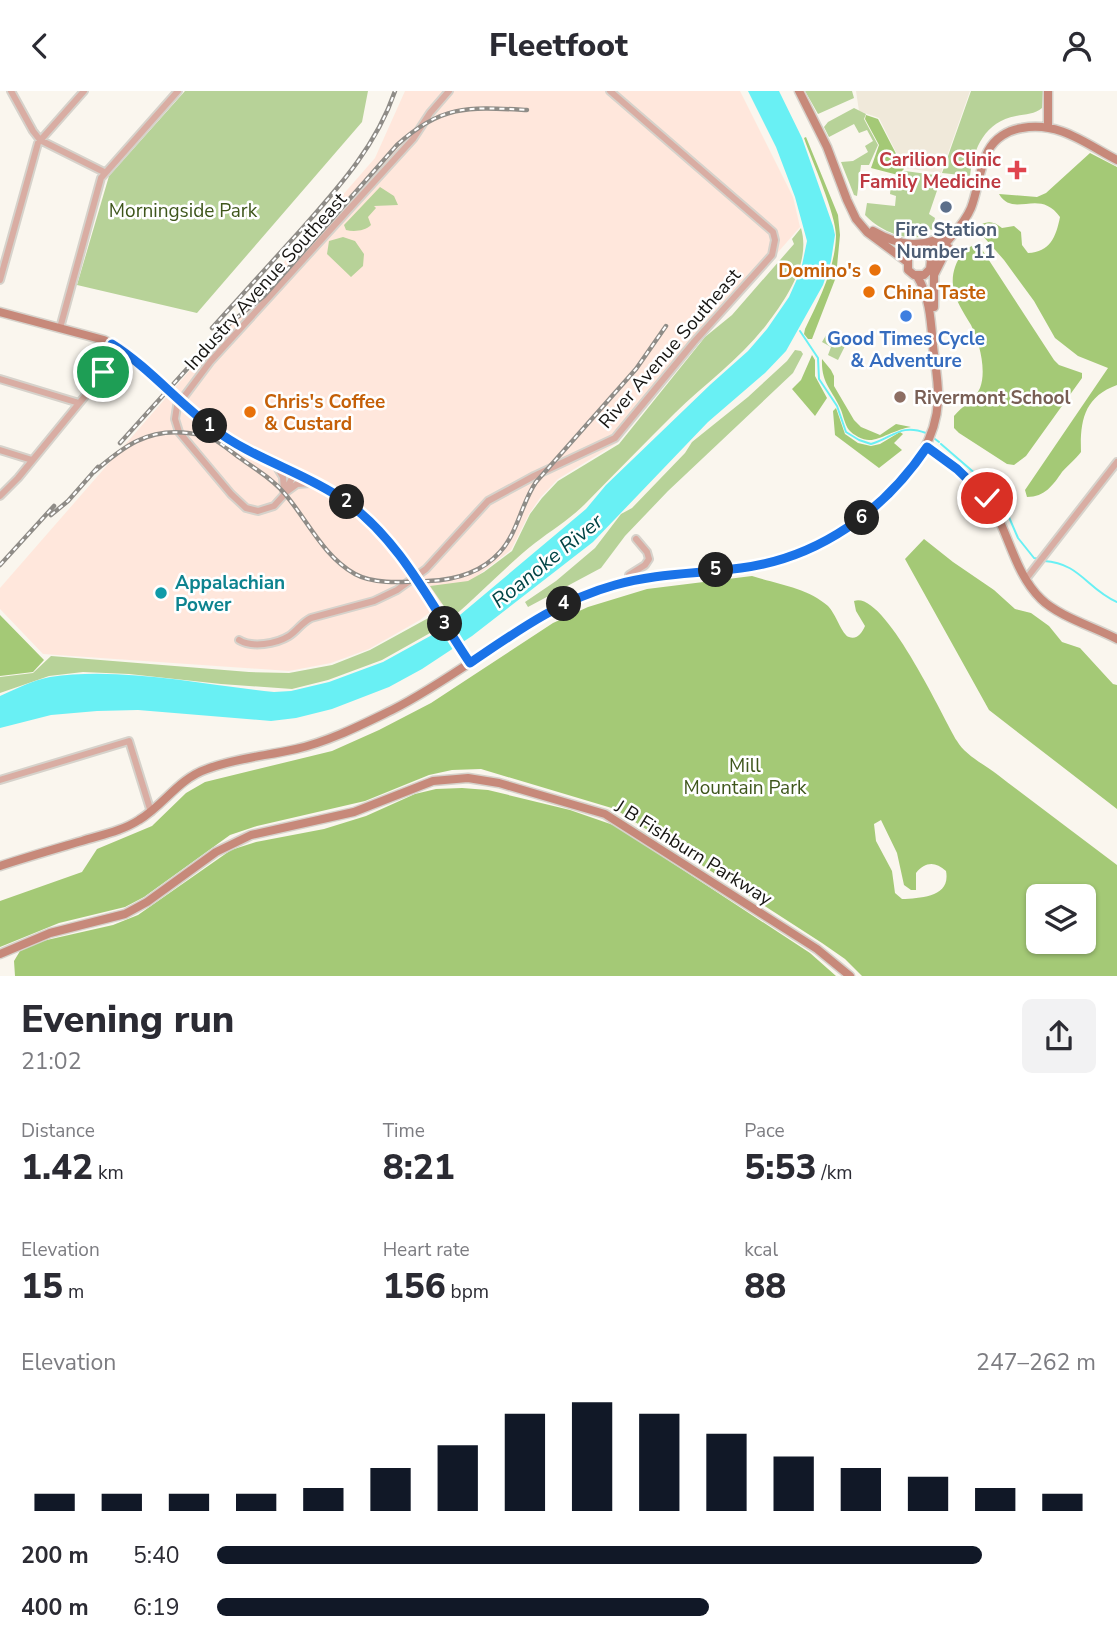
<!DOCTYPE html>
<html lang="en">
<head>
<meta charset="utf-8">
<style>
  :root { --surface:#fff; --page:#f2f2f3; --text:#2b2b33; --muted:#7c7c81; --accent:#111827 }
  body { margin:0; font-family:"Nunito Sans",sans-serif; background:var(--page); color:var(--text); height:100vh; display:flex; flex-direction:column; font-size:26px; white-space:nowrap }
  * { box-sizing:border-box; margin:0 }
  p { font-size:23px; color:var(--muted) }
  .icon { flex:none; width:38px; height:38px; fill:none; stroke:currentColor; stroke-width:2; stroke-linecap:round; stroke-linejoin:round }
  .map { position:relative; height:885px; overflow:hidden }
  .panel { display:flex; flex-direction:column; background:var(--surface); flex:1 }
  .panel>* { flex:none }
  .fabs { position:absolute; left:1026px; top:793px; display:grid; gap:14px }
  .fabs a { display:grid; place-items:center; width:70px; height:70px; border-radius:10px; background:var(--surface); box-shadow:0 2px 5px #0004; font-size:35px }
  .pin { position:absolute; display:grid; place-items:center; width:60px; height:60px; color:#fff; margin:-30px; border:4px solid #fff; border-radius:50%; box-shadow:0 2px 7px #0007 }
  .km { position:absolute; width:35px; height:35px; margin:-18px; border-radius:50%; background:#222; color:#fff; font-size:19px; line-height:35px; text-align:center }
  .round { display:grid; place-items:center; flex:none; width:74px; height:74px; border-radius:10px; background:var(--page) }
  .summary { display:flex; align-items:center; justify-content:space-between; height:119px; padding:0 21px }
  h1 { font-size:38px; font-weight:800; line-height:52px }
  .stats { display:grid; grid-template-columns:repeat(3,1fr); gap:10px; height:119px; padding:7px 21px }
  .stats div { display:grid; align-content:center }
  .stats b { font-size:35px; font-weight:800 }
  .stats small { font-size:19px; font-weight:400 }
  .stats p { font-size:19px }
  .chart { height:196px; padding:14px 21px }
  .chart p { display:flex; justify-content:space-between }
  .chart svg { width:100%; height:126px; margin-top:7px; stroke:var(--accent); stroke-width:6 }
  ul { padding:0 21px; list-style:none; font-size:23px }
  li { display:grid; grid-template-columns:112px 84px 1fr; align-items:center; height:52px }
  li i { height:18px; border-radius:9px; background:var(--accent) }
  header { display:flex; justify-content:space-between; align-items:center; height:91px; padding:0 21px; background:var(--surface); font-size:32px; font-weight:800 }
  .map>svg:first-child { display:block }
  .built { fill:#f0e9da }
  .industrial { fill:#ffe7dc }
  .green { fill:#b7d298 }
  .forest { fill:#a4c976; fill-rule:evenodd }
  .water { fill:#69f0f4 }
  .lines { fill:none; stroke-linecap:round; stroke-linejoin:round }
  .stream { stroke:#69f0f4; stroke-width:2 }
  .street-casing { stroke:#d6d2cb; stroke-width:10 }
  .secondary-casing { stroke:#d6d2cb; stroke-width:11 }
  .street { stroke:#d9ada3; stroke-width:6 }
  .secondary { stroke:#c7897a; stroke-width:8 }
  .rail-casing { stroke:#8f8c87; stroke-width:4.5 }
  .rail { stroke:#fff; stroke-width:2; stroke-dasharray:5; stroke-linecap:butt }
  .secondary-bridge-casing { stroke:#d6d2cb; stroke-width:11; stroke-linecap:butt }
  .secondary-bridge { stroke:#c7897a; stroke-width:8 }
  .route-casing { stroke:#fff; stroke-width:14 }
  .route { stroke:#1a73e8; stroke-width:9 }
  .health-dot { fill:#e0444e; stroke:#fff; stroke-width:2.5 }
  .service-dot { fill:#5c6f8a; stroke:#fff; stroke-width:2.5 }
  .food-dot { fill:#e8710a; stroke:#fff; stroke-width:2.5 }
  .shop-dot { fill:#3f7fe0; stroke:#fff; stroke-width:2.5 }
  .education-dot { fill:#8d6e63; stroke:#fff; stroke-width:2.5 }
  .culture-dot { fill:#0f9aa8; stroke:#fff; stroke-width:2.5 }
  .labels { text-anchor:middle; stroke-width:5; stroke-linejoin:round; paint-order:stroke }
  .health-label { font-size:19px; font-weight:bold; fill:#be3a42; stroke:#fff; text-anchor:end }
  .park-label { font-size:19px; fill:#3e561b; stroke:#fff }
  .service-label { font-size:19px; font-weight:bold; fill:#4e5e75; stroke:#fff }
  .food-label { font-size:19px; font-weight:bold; fill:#c56008; stroke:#fff; text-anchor:start }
  .street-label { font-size:19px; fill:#161512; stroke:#fff }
  .shop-label { font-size:19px; font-weight:bold; fill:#366cbe; stroke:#fff }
  .education-label { font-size:19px; font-weight:bold; fill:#785e54; stroke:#fff; text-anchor:start }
  .culture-label { font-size:19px; font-weight:bold; fill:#0d838f; stroke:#fff; text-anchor:start }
  .water-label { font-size:21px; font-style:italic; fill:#014445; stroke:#fff }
</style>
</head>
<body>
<header><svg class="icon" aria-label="back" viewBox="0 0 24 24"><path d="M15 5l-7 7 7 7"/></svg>Fleetfoot<svg class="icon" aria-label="person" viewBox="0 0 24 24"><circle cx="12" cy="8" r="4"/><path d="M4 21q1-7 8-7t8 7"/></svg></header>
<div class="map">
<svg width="1117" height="885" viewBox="0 0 1117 885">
  <rect width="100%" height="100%" fill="#faf6ee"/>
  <path class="built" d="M856 0H970L941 82 904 77 879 27 859 20Z"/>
  <path class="industrial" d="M405 0H740L793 106 800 136 672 283 617 352 558 388 540 407 529 423 511 459 420 529 369 558 331 572 289 580 43 563 0 518V497L375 67Z"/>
  <path class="green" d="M185 0H368L362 31 197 222 77 194 109 85Z
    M805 0H852L854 7 818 23Z
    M971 0H1043L1042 17C1035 23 1026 23 1016 25 985 31 974 56 970 85L942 82Z
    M854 17 866 23 864 28 878 54 869 74H861L857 105 854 104 841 71 853 70 868 61 865 55 873 50 867 39 859 42 854 33 829 46 824 36 828 31Z
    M905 80 942 85 929 123 935 127 932 139 929 138 920 146C901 149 878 138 865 124L867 112 895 115 896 105 890 103 892 85H899Z
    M380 96 394 105 398 114 374 115 376 117 368 126 371 134C365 140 354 141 346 139L344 134Z
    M801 137C811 171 787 207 767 233 741 267 705 293 675 322 645 352 615 382 585 413 570 428 552 439 535 452 506 475 480 503 452 527L430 495 468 490 484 481 512 460 530 423 542 407 558 390 619 353 705 246 732 224 794 153 792 148Z
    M343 146 355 150 364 163 363 175 351 186 327 163 329 150Z
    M828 241 847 251 838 269 828 264 831 256 822 251Z
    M795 259 801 260 803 263 793 282 668 400 625 445 601 477 528 516 525 511 556 490 595 457 621 423 632 417 685 362 692 351 748 306 787 270Z
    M432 525 439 537 382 569 328 589 292 598 221 593 129 583 83 581 49 585 0 602V586L33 582 51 565 249 581 289 582 332 574 370 559Z"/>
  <path class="forest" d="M866 24 878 28 904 78 898 84 871 77 879 54 865 28Z
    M806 46 838 124 840 144 836 186 812 248H808L804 243 805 238C819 209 835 178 836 145 836 123 812 70 804 47Z
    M1090 62 1117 76V294C1084 306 1080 330 1081 361 1076 368 1068 374 1062 381 1053 394 1045 406 1027 406L1025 399 1108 277 1078 265 1055 247 1034 210 1004 169 982 144 980 134C989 129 995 131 1002 137L1014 135 1021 141 1022 154 1028 162C1050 161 1056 146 1060 126 1039 96 1014 128 999 103L1037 106 1046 102Z
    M975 154 981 157 1054 269 1059 274 1082 282V287L1026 365 1014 374 1007 373 959 342 954 337V325C962 315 975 309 980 297 987 279 979 250 971 234 964 222 954 208 953 194 951 179 960 158 975 154Z
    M812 264 815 269V285L827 307 815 325 792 298 801 289Z
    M822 268 831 279 834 285V295L854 329 861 336 880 344 896 333 911 336C896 338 878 350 869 349 863 349 853 344 849 339 845 334 843 324 841 319 832 298 821 293 822 268Z
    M836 317 845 343 858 352 871 355 880 353 900 341 903 343 894 352 902 359 879 377 835 344 833 320Z
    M924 448 953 471 994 499 1015 518 1031 522 1049 535 1062 551 1080 557 1113 593 1117 594V718L989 619 905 468Z
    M752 485C777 493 808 497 828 515 836 523 842 544 849 546 857 549 862 542 865 535L856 520 854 510C884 498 943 627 957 650 965 664 985 674 998 684 1037 714 1077 744 1117 774V885H862L845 868 822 852 615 718 481 678 452 679 429 684 365 710 257 735 230 744 144 806 125 816 59 832 0 856V810L82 781 97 758 152 735 186 702 205 691 332 660 379 639 431 612 553 532 588 516 647 498ZM881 729 897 762 904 794 911 799H916V782C925 771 935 770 946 780 951 806 921 807 902 808L895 802 892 780 876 750 874 733ZM1038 805H1083V850H1038Z
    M0 524 44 569 33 581 0 585Z
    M462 697 488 699 570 719 616 735 810 862 836 885H15L14 870 20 860 38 851 113 834 138 824 231 759 256 751 324 738 366 725 415 703 436 698Z"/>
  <path class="water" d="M748 0H779L802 47 833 135 835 144 831 170 823 194 786 260 765 282 708 331 593 451 472 545 422 578 389 596 332 618 296 627 271 630 138 619 97 620 51 624 0 637V605C16 598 33 589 50 586 119 575 205 594 274 601L291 600 329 591 383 571 432 544 454 529 586 418 606 394 711 293 748 260 767 238 789 206 801 179 807 150 795 106 776 56Z"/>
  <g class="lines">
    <path class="stream" d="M800 240 818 267 819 288 837 315 846 341 859 349 871 353C893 347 900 332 926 342
      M935 348 939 351
      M941 353 999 403 1018 447 1034 467 1039 468
      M1044 470C1080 472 1087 498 1117 511"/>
    <defs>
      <path id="street" d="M11 0 33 40 40 49 104 81
        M0 189 38 52 84 0
        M60 237 101 87 178 0
        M0 288 79 312
        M0 359 32 369
        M275 373 283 386 284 399
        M295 381 283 405 274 415 258 420 246 417 231 403 179 341 175 328 177 315 210 271 413 48 430 22 449 0
        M286 401 297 393 311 392
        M0 405 18 387 99 288 106 274 112 253
        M1026 488 1117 371
        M629 490V484L645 474 649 468 647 461 636 448
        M239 549C252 557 276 553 289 545 297 540 301 532 311 527L374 510 397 499 426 478 488 410 534 385 615 347 694 251 772 164 775 149 773 141 610 0
        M0 689 129 650 151 721"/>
      <path id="secondary" d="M799 0 827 56 847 109 856 128 867 141 906 170
        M1048 35V0
        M873 140C899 155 925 160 951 139
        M925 161 931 169 930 178 924 184H914L908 179V166L915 160 925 161 941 153
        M931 175C940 153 962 139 971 117 978 99 979 78 988 60 995 47 1008 39 1022 37 1059 30 1086 53 1117 69
        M934 216V184L948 156
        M0 221 104 249 127 262 152 284
        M193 322C204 331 215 340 228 348 266 371 310 384 346 411 402 451 432 516 470 572
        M927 356C950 370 977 389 991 413 1009 443 1015 483 1041 508 1058 525 1094 536 1117 548
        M0 775C27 766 55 758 82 750 101 744 122 740 139 729 164 714 178 688 207 678 236 667 266 665 296 658 330 650 361 634 392 619 467 581 529 521 609 496 653 482 698 483 742 477 793 470 841 447 879 413 909 386 936 352 938 310 939 292 935 273 933 255 931 231 930 206 917 185
        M0 863 50 842 125 823 147 811 216 761 251 744 354 721 433 690 468 687 499 692 605 723 817 858 850 885"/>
    </defs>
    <use href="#street" class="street-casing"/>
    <use href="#secondary" class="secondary-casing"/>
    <use href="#street" class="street"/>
    <use href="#secondary" class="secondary"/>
    <defs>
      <path id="rail" d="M212 237C241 205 270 173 299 141 337 98 376 56 395 0
        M120 352 224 237 264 205 397 54C442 13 470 16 527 19
        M94 381C123 356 147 337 188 342 196 343 206 344 213 348 223 353 231 361 240 367 255 378 273 388 285 403 308 430 323 465 355 483 375 494 405 491 428 490 455 489 481 482 500 461 518 441 521 413 536 391L636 278 666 235
        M51 424 68 410 98 376
        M0 474 54 415"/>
    </defs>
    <use href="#rail" class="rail-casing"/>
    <use href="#rail" class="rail"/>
    <defs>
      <path id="secondary-bridge" d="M152 284 193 322"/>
    </defs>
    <use href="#secondary-bridge" class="secondary-bridge-casing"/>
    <use href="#secondary-bridge" class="secondary-bridge"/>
  </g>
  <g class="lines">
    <defs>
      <path id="route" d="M103 281 112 253C150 277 178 312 214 338 253 368 304 381 344 409 401 449 432 516 470 572 516 541 560 509 615 494 656 482 698 483 741 477 819 467 884 420 927 356L957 378 987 407"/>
    </defs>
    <use href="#route" class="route-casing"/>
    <use href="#route" class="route"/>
  </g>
  <path class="health-dot" d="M1013.5 68.5h7v7h7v7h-7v7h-7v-7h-7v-7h7z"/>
  <circle class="service-dot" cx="946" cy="116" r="7"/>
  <g class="food-dot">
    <circle cx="875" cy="179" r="7"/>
    <circle cx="869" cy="201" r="7"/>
    <circle cx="250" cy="321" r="7"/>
  </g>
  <circle class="shop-dot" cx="906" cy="225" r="7"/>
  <circle class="education-dot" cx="900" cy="306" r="7"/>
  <circle class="culture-dot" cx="161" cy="502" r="7"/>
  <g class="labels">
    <g class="health-label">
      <text x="1001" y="75">Carilion Clinic<tspan x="1001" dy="22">Family Medicine</tspan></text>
    </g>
    <g class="park-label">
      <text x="183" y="126">Morningside Park</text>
      <text x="745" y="681">Mill<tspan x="745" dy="22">Mountain Park</tspan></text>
    </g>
    <g class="service-label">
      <text x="946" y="145">Fire Station<tspan x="946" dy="22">Number 11</tspan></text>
    </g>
    <g class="food-label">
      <text x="861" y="186" text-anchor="end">Domino's</text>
      <text x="883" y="208">China Taste</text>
      <text x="264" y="317">Chris's Coffee<tspan x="264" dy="22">&amp; Custard</tspan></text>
    </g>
    <g class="street-label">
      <text transform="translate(265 190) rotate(-48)" y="7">Industry Avenue Southeast</text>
      <text transform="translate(669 257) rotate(-49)" y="7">River Avenue Southeast</text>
      <text transform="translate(694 761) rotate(32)" y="7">J B Fishburn Parkway</text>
    </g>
    <g class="shop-label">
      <text x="906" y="254">Good Times Cycle<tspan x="906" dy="22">&amp; Adventure</tspan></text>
    </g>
    <g class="education-label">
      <text x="914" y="313">Rivermont School</text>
    </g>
    <g class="culture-label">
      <text x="175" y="498">Appalachian<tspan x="175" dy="22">Power</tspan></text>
    </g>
    <g class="water-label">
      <text transform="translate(547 470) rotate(-39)" y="7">Roanoke River</text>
    </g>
  </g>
</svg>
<div class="fabs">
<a><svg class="icon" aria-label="layers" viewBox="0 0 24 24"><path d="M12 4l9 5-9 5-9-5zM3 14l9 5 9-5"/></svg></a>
</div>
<div class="pin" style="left:103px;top:281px;background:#1e9e55"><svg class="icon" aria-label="arrive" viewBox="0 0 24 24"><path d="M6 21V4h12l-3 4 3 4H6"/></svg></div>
<div class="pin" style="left:987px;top:407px;background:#d93025"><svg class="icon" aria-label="check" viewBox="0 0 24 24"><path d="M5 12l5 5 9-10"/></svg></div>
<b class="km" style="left:210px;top:335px">1</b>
<b class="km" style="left:347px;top:411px">2</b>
<b class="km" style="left:445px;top:533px">3</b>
<b class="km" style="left:564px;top:513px">4</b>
<b class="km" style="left:716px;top:479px">5</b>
<b class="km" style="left:862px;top:427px">6</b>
</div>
<section class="panel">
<div class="summary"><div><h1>Evening run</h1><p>21:02</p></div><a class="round"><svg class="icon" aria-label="share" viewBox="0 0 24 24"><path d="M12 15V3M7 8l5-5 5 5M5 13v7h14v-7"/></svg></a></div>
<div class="stats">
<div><p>Distance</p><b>1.42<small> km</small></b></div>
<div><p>Time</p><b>8:21</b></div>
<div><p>Pace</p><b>5:53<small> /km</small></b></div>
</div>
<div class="stats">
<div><p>Elevation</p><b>15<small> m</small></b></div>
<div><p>Heart rate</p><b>156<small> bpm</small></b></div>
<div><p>kcal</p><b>88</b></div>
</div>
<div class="chart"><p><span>Elevation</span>247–262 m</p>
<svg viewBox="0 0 160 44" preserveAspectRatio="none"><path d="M5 44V38M15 44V38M25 44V38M35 44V38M45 44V36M55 44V29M65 44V21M75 44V10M85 44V6M95 44V10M105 44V17M115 44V25M125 44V29M135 44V32M145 44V36M155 44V38"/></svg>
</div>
<ul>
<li><b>200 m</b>5:40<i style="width:87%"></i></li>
<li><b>400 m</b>6:19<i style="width:56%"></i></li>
</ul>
</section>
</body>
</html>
